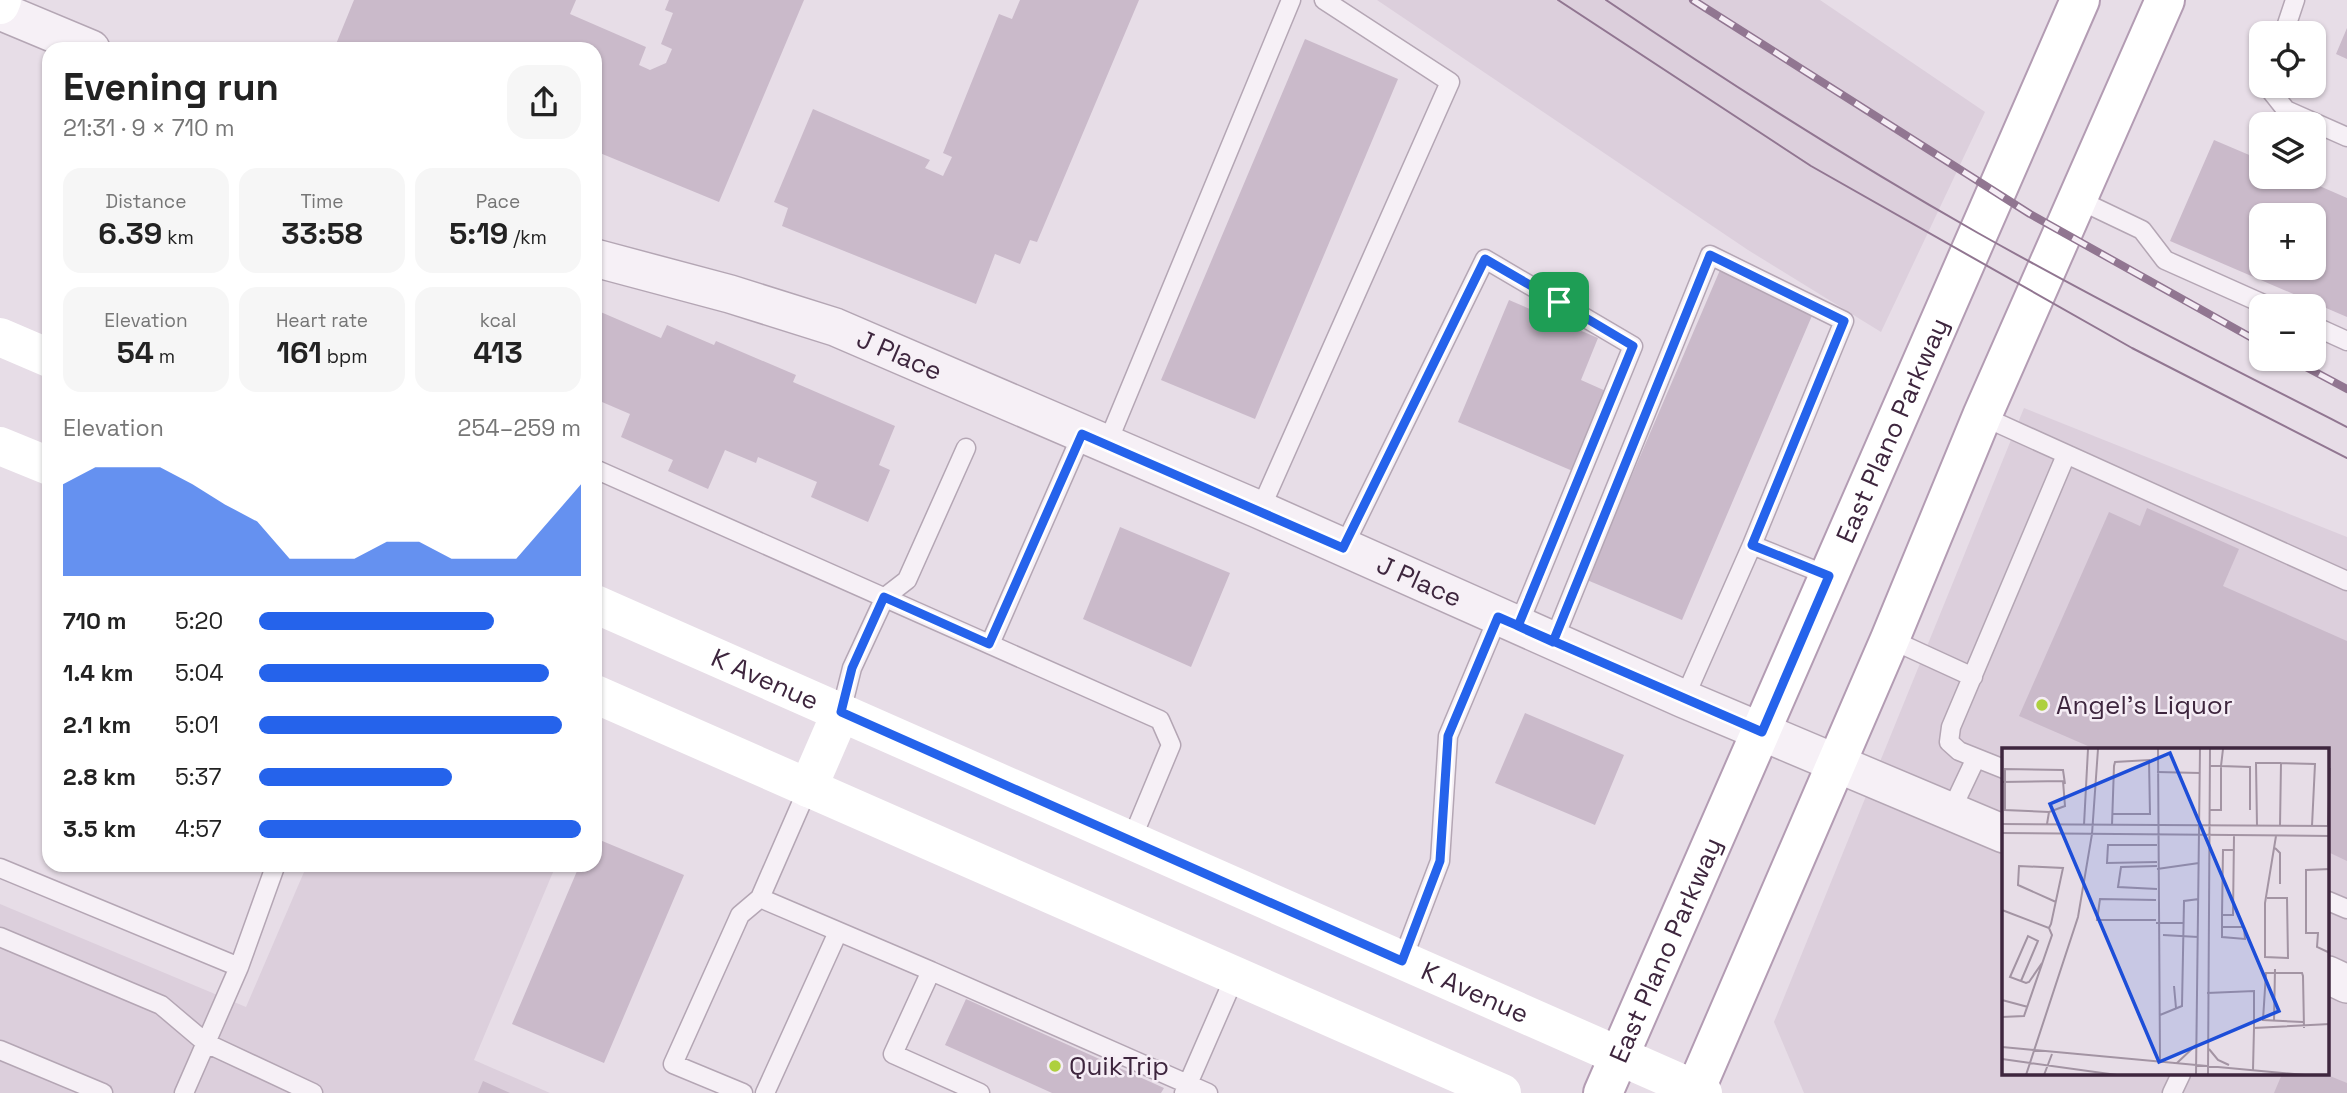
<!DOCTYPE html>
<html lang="en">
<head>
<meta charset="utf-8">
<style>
  :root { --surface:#fff; --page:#f6f6f6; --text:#222; --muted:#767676; --accent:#2563eb }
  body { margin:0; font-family:"Space Grotesk",sans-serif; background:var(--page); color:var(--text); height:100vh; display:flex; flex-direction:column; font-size:26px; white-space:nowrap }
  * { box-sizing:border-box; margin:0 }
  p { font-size:23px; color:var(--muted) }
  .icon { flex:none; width:38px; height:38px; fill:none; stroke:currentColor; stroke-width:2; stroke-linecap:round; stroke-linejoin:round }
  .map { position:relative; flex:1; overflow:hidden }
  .details { position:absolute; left:42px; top:42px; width:560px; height:830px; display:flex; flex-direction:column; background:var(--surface); border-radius:21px; box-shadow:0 2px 5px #0004 }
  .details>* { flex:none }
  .controls { position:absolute; left:2249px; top:21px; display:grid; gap:14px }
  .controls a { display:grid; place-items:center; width:77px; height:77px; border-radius:14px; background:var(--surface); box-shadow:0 2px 5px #0004; font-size:35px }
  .pin { position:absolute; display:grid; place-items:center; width:60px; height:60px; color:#fff; margin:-30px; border-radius:14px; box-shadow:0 4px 10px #0006 }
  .round { display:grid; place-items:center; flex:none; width:74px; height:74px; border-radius:21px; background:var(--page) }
  .overview { display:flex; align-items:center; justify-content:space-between; height:119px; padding:0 21px }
  h1 { font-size:38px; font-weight:700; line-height:52px }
  .figures { display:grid; grid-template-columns:repeat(3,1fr); gap:10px; height:119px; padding:7px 21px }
  .figures div { display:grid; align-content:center; border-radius:18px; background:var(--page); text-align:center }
  .figures b { font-size:30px; font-weight:700 }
  .figures small { font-size:19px; font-weight:400 }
  .figures p { font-size:19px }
  .chart { height:196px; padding:14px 21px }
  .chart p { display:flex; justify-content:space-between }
  .chart svg { width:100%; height:126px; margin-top:7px; fill:var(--accent); opacity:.7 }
  ul { padding:0 21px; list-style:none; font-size:23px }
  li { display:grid; grid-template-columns:112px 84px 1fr; align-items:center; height:52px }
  li i { height:18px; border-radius:9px; background:var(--accent) }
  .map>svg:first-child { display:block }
  .built { fill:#dccfdc; fill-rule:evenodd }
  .building { fill:#cabaca; fill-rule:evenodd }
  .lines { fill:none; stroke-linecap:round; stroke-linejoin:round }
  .lane-casing { stroke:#b4a6b4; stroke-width:21 }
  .street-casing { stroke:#b4a6b4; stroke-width:40 }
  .primary-casing { stroke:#b39cb3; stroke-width:42 }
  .lane { stroke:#f6f0f6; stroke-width:18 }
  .street { stroke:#f6f0f6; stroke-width:37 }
  .secondary { stroke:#fff; stroke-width:38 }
  .primary { stroke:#fff; stroke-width:38 }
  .tram { stroke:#917691; stroke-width:2 }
  .rail-casing { stroke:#917691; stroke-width:8 }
  .rail { stroke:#f5edf5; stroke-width:5; stroke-dasharray:16; stroke-linecap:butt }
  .route-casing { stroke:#fff; stroke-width:14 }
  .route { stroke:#2563eb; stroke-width:9 }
  .poi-dot { fill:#aed03e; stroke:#f5edf5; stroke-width:2.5 }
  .labels { text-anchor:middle; stroke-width:5; stroke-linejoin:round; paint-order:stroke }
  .street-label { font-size:26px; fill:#3e263e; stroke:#f5edf5 }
  .poi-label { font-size:26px; fill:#3e263e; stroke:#f5edf5; text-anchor:start }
  .inset-road { fill:none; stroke:#a394a3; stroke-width:2 }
  .view { fill:#1d4ed8; fill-opacity:0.15; stroke:#1d4ed8; stroke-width:3.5 }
  .inset-edge { fill:none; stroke:#3e263e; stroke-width:3.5 }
</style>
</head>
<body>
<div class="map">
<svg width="2347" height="1093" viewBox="0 0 2347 1093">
  <rect width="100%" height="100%" fill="#e7dde7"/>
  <path class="built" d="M1377 0H1820L1985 112 1881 332 1748 250Z
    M2024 408 2347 537V1093H1804L1774 1022ZM2004 750H2328V1074H2004Z
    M307 865H556L474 1060 550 1093H0V904L246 1007Z"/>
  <path class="building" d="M354 0H576L570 14 646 47 639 65 650 70 666 63 672 49 661 44 673 13 665 10 669 0H804L719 202 595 151V49H334Z
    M1020 0H1139L1037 242 1030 240 1020 264 995 254 976 304 782 226 788 208 774 202 813 109 930 160 925 168 943 176 952 157 943 153 999 14 1012 19Z
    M2347 28V59L2336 54Z
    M1305 39 1398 79 1255 419 1161 380Z
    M2214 140 2261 160V177H2299L2347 198V317L2170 241ZM2261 215H2314V268H2261Z
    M1720 270 1814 311 1682 620 1587 580Z
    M1509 300 1598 338 1581 380 1608 392 1575 472 1458 422Z
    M596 310 661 338 667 325 714 345 716 341 796 375 793 382 895 426 879 465 890 470 868 522 811 497 817 482 758 457 756 463 725 450 708 489 668 471 673 460 621 437 630 414 595 399Z
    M2147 508 2239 549 2223 586 2347 641V861L2328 852V750H2097L2019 716 2109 512 2140 526Z
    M1120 527 1230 573 1191 667 1083 619Z
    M1525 713 1624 755 1595 825 1495 783Z
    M595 838 684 875 604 1063 512 1024 580 864H595Z
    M966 999 1164 1088 1161 1093H1052L945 1045Z
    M2282 1074H2325L2347 1083V1093H2274Z
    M483 1081 510 1093H478Z"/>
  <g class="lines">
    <defs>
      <path id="lane" d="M2284 33 2295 0
        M2267 86 2286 110 2347 137
        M2077 199 2142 230 2165 260 2268 306
        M2314 326 2347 341
        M1982 416 2347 581
        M1107 444 1291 0
        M595 469 1160 720 1171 745 1131 841
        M1260 510 1450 82 1324 0
        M1752 545 1829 576
        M1343 548 1485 259 1633 346 1518 626
        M1890 639 1973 677
        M1553 642 1710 255 1844 321 1752 545 1684 699
        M990 644 1082 434
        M841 712 852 668 885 597 907 580 966 448
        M2004 769 1959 751 1949 742 1951 727 2066 455
        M1951 811 1976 758
        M0 868 239 967 276 864
        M760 898 808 788
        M2328 901 2347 909
        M0 937 161 1005 206 1043 313 1093
        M1402 961 1440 861 1448 736 1498 617
        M931 971 1208 1093
        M0 1050 103 1093
        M184 1093 239 967
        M743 1093 673 1064 740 915 760 898 931 971 893 1054 980 1093
        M765 1093 838 932
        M1184 1093 1235 976
        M2172 1093 2181 1074"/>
      <g id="street">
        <path d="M0 11 91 49"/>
        <path id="s1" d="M595 258 730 294 835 327 1260 510 1684 699 2004 834"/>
        <path d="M2328 975 2347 984"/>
      </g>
      <g id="primary">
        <path id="s3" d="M1603 1093 2080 0"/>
        <path d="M1694 1093 1890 639 1982 416 2165 0"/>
      </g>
    </defs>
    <use href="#lane" class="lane-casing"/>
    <use href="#street" class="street-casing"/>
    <use href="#primary" class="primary-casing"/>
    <use href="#lane" class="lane"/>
    <use href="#street" class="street"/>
    <g class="secondary">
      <path d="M0 5 2 0"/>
      <path d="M0 337 49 358"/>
      <path d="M0 446 49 466"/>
      <path id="s2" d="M595 604 1703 1093"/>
      <path d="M595 694 1502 1093"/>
      <path d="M808 788 841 712"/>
    </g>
    <use href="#primary" class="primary"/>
    <path class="tram" d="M1558 0 1811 166 2132 348 2347 458
      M1606 0C1727 82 1851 161 1978 233 2099 301 2223 364 2347 427"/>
    <defs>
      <path id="rail" d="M1693 0 2030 214 2261 343
        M2291 359 2347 389"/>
    </defs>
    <use href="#rail" class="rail-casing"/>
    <use href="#rail" class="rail"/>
  </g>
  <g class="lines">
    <defs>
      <path id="route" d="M1559 302 1485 259 1343 548 1082 434 989 644 884 597 852 668 841 712 1402 961 1440 861 1448 736 1498 617 1762 732 1829 576 1752 545 1844 321 1710 255 1553 642 1518 626 1633 346 1559 302"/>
    </defs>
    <use href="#route" class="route-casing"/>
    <use href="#route" class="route"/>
  </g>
  <g class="poi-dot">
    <circle cx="2042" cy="705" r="7"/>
    <circle cx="1055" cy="1066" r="7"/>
  </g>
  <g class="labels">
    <g class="street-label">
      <text dy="9" stroke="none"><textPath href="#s1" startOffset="320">J Place</textPath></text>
      <text dy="9" stroke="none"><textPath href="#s3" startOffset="723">East Plano Parkway</textPath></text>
      <text dy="9" stroke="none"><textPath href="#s1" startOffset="887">J Place</textPath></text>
      <text dy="9" stroke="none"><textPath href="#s2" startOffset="186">K Avenue</textPath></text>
      <text dy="9" stroke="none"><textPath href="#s3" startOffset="156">East Plano Parkway</textPath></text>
      <text dy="9" stroke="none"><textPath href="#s2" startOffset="962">K Avenue</textPath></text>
    </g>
    <g class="poi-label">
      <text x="2056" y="714">Angel's Liquor</text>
      <text x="1069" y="1075">QuikTrip</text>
    </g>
  </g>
  <g transform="translate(2002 748)">
    <rect width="327" height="327" fill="#e7dde7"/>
    <path class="inset-road" d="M156 1 158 314M221 1 219 18 248 19V62M155 24 198 25M0 34 61 33 63 58 47 64 45 76M207 62H219V18H208M47 64 3 62V21L61 22 63 36M0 76 328 78M82 77 86 1M110 77 112 18 113 14 147 12 148 66H111M255 78 254 15H279M278 78 279 15 313 16 310 78M326 78 328 20M0 85 328 88M273 100 278 105V136M155 114 105 115 106 97H155M155 121 197 115M328 121 304 122V185H316L315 199 328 205M155 141 116 139 119 119 155 118M265 150H285L286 210 263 209V155L274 88M0 162 47 180 50 187 22 268 0 269M220 167 221 102H232M154 172H95L98 151 154 152M154 175H182M220 179V189L243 191 242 179H220V167H231L232 88M47 180 49 176 61 120 17 118 16 137 54 154M161 187 196 189M19 233 36 193 26 188 8 229 24 235 27 234 40 215M172 238 174 260M205 245 252 243V280M0 252 26 259M158 267 180 258 182 153 197 151M272 274 273 221M301 274 261 272 264 225H300L301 228 302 280M0 299 303 327M207 301 216 312 227 317M0 311 115 327M175 315 194 297M251 322 252 280 328 276M24 327 76 169 90 86 96 1M42 327 50 306M194 327 198 1M206 327 208 1"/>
    <path class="view" d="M168 5 277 263 157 314 48 56Z"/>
    <rect width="327" height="327" class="inset-edge"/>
  </g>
</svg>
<div class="controls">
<a><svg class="icon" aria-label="locate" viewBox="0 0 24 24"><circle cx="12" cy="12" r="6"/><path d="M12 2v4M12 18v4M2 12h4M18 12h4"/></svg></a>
<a><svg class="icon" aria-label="layers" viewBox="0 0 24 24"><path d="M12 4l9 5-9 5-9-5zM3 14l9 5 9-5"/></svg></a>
<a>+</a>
<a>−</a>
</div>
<div class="pin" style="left:1559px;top:302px;background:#1e9e55"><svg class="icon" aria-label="arrive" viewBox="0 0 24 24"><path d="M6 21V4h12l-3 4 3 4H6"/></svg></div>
<section class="details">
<div class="overview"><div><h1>Evening run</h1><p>21:31 · 9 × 710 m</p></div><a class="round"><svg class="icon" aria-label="share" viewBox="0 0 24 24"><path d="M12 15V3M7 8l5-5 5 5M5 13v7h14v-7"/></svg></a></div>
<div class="figures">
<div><p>Distance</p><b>6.39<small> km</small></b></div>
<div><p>Time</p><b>33:58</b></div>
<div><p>Pace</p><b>5:19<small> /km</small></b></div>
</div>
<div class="figures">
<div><p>Elevation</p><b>54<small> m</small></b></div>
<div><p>Heart rate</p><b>161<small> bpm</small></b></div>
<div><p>kcal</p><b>413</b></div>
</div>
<div class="chart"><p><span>Elevation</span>254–259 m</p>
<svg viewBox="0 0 160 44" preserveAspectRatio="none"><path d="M0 44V12L10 6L20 6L30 6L40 12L50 19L60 25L70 38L80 38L90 38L100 32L110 32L120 38L130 38L140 38L150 25L160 12V44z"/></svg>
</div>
<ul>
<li><b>710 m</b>5:20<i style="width:73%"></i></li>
<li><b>1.4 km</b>5:04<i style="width:90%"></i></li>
<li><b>2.1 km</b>5:01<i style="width:94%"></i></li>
<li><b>2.8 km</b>5:37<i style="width:60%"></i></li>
<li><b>3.5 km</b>4:57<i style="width:100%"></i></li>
</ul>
</section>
</div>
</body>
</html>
